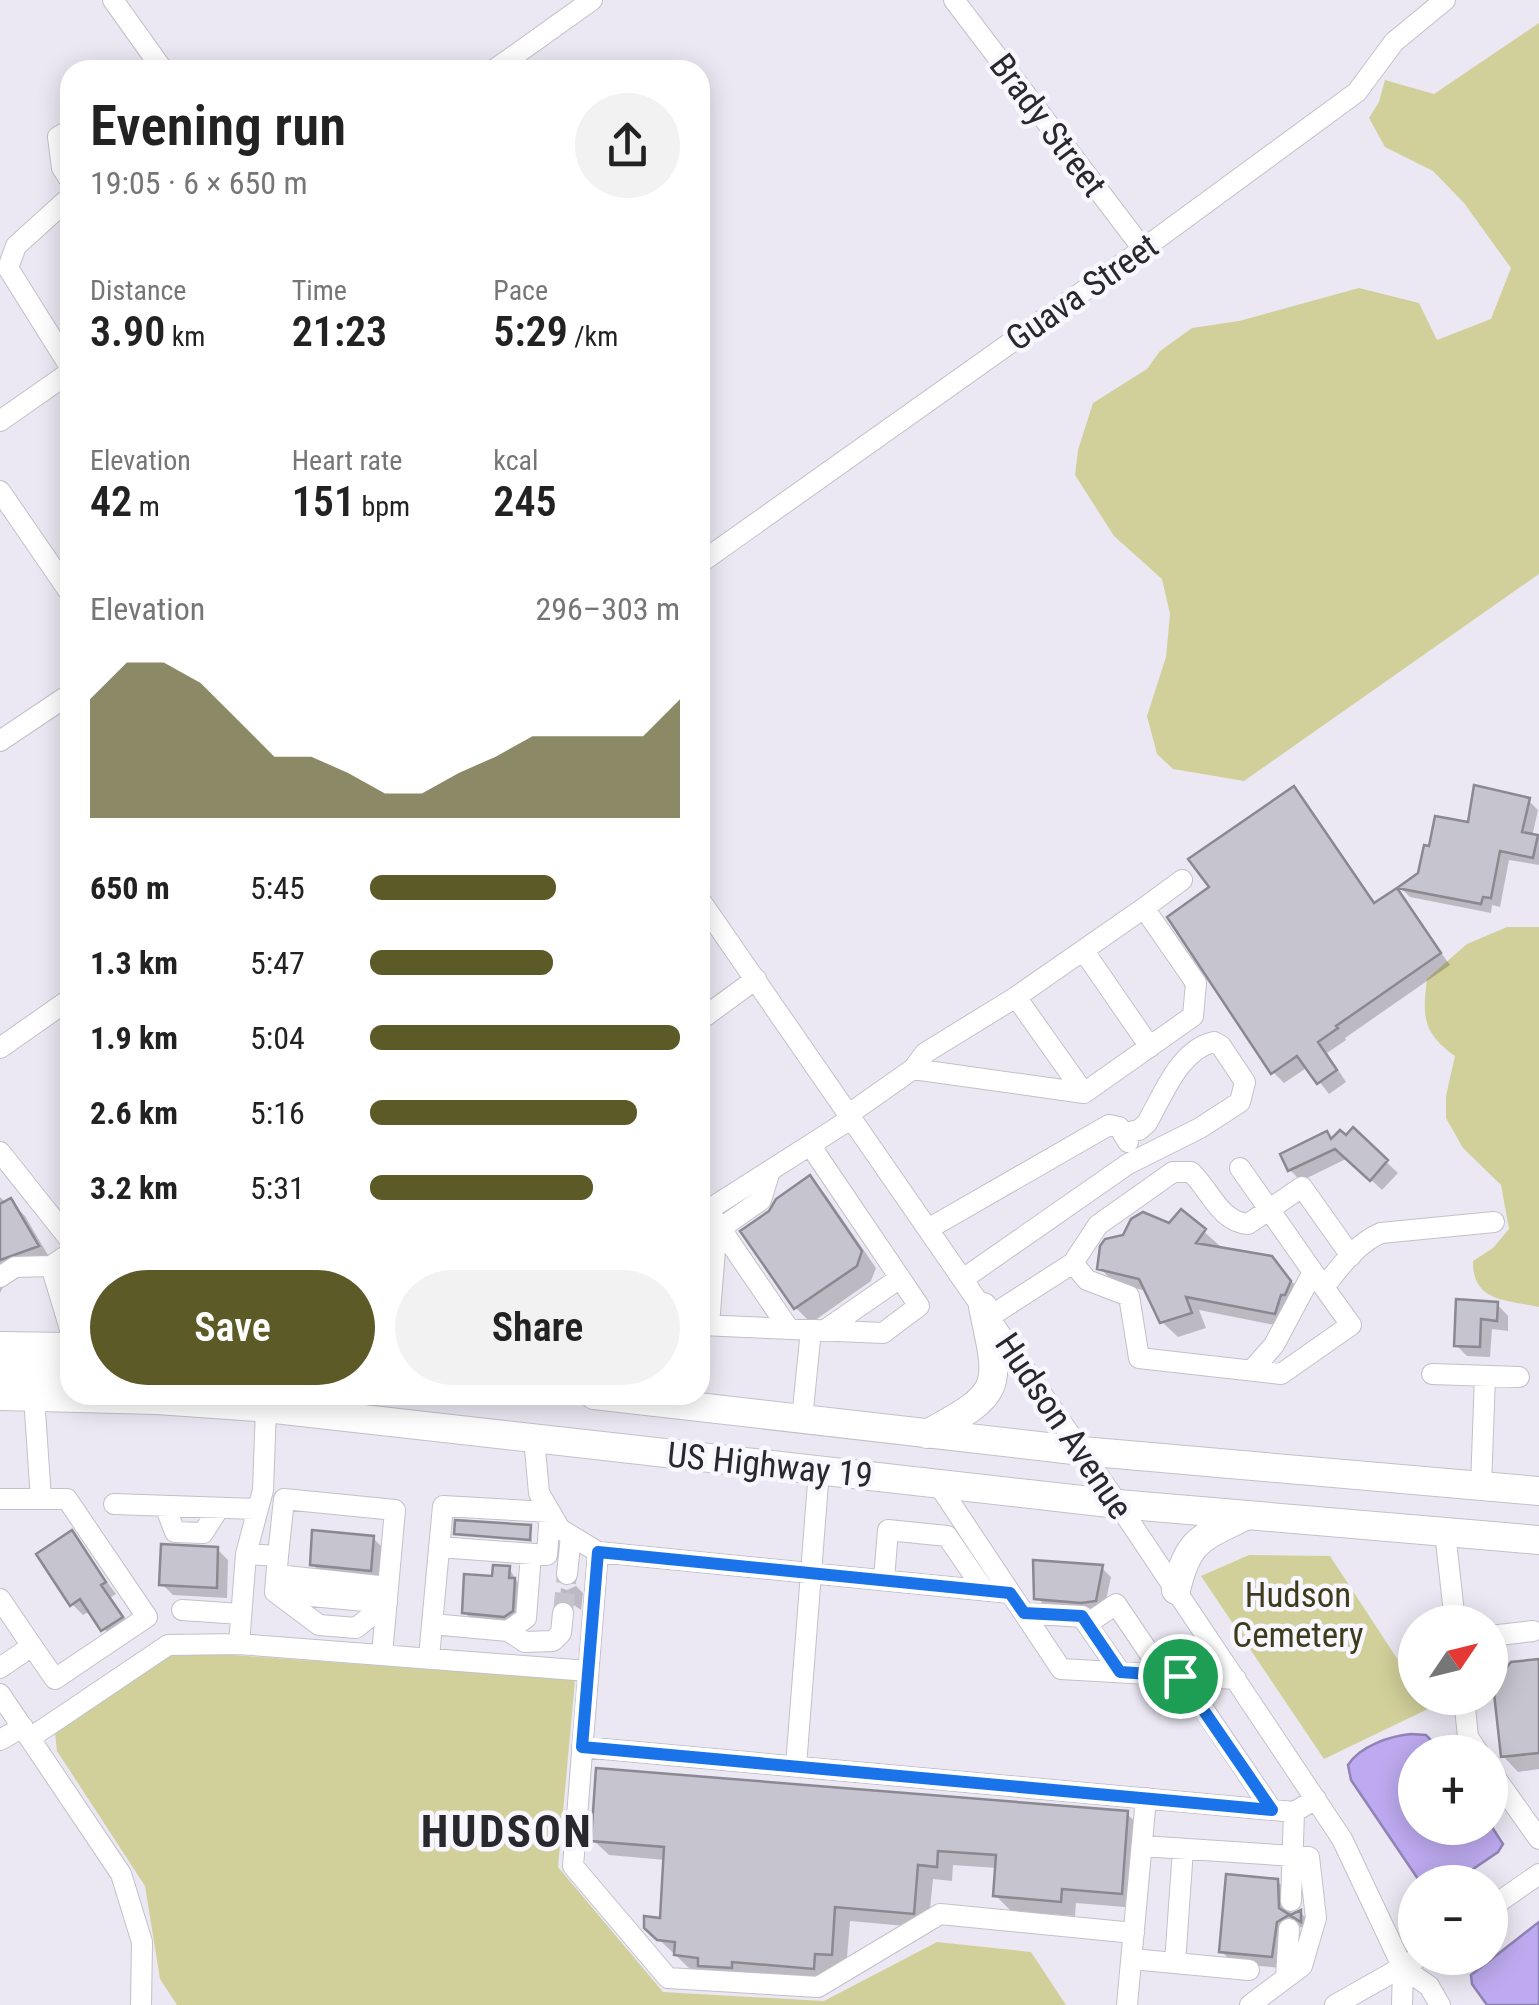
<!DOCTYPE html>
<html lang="en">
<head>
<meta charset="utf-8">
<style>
  :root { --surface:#fff; --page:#f2f2f2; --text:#222; --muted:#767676; --accent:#5c5a26 }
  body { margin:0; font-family:"Roboto Condensed",sans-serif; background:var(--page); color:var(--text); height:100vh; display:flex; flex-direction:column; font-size:38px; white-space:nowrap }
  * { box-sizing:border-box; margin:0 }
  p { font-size:32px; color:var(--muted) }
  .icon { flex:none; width:55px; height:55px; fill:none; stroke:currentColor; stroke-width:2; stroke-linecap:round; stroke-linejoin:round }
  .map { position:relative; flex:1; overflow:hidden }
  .details { position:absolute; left:60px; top:60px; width:650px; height:1345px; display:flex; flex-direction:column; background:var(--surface); border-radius:30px; box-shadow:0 5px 25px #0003 }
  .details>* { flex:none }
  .needle { width:65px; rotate:55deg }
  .buttons { position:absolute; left:1398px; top:1605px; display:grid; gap:20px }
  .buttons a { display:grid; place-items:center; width:110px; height:110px; border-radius:50%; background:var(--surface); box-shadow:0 5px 25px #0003; font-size:50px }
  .pin { position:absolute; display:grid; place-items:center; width:85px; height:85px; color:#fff; margin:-42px; border:5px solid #fff; border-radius:50%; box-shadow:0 2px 10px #0007 }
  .round { display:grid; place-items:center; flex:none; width:105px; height:105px; border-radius:52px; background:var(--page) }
  .headline { display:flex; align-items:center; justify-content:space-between; height:170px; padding:0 30px }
  h1 { font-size:55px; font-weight:600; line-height:75px }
  .stats { display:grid; grid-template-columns:repeat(3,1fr); gap:15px; height:170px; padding:10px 30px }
  .stats div { display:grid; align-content:center }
  .stats b { font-size:42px; font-weight:600 }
  .stats small { font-size:28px; font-weight:400 }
  .stats p { font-size:28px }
  .chart { height:280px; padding:20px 30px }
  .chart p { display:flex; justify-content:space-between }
  .chart svg { width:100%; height:180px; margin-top:10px; fill:var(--accent); opacity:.7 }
  .button { display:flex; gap:20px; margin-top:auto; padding:20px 30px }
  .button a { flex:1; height:115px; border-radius:60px; background:var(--accent); color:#fff; font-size:40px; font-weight:600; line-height:115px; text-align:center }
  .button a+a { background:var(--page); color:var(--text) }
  ul { padding:0 30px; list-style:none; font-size:32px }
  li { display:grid; grid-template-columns:160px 120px 1fr; align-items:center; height:75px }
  li i { height:25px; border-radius:12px; background:var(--accent) }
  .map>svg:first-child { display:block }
  .green { fill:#d1d09a }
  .water { fill:#beaaf0; stroke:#9183b5; stroke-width:2.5 }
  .shadow { fill:#0003 }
  .building { fill:#c6c4ce; stroke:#8b8892; stroke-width:2.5 }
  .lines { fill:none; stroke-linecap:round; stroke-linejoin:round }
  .minor-tunnel { stroke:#c4c2cb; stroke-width:20; stroke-dasharray:20 10; stroke-linecap:butt }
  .minor-casing { stroke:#c2c0ca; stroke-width:22 }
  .highway-casing { stroke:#c2c0ca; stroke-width:30 }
  .minor { stroke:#fff; stroke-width:20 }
  .highway { stroke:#fff; stroke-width:28 }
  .route-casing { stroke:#fff; stroke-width:20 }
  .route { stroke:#1a73e8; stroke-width:12 }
  .labels { text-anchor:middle; stroke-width:9; stroke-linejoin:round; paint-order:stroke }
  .street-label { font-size:35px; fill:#29282c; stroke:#f8f6ff }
  .park-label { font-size:35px; fill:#3e3c1b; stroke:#f8f6ff }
  .district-label { font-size:45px; font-weight:bold; letter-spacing:2.5px; fill:#29282c; stroke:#f8f6ff }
</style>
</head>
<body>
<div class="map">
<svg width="1539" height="2005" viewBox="0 0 1539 2005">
  <rect width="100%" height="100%" fill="#ebe8f3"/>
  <path class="green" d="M1539 23V574L1244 781 1173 769 1157 754 1147 716 1166 657 1170 614 1162 579 1114 536 1075 475 1078 450 1093 403 1147 369 1160 351 1192 328 1239 321 1359 288 1419 303 1437 340 1491 319 1511 268 1464 203 1433 171 1385 147 1369 118 1379 102 1385 80 1434 94Z
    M1507 927H1539V1307C1507 1300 1472 1302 1473 1261L1493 1248 1509 1229 1501 1185 1463 1148 1446 1118V1096L1455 1056C1423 1033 1422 1017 1427 979L1467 944Z
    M1249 1555 1330 1556 1415 1686V1698H1423L1430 1708 1324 1759 1201 1576Z
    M177 1651 575 1680 558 1867 663 1992 824 2001 937 1942 1031 1952 1066 2005H177L160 1979 145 1886 57 1751 55 1733Z"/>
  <path class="water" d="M1411 1734 1426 1735 1442 1752H1415V1828H1490V1824L1503 1844 1498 1852 1454 1882H1420L1351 1780 1348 1765C1360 1746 1390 1736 1411 1734Z
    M1539 1922V2005H1487L1472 1984 1471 1975Z"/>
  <path class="shadow" d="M700 628 710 642 700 649Z
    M1294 789 1304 800 1376 905 1396 892 1450 965 1345 1038 1346 1040 1327 1053 1346 1082 1329 1094 1308 1067 1284 1083 1273 1072 1212 888Z
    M1528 800 1538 810 1532 837H1539V865L1509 860 1500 907 1492 905 1491 913 1410 897 1401 888 1421 875 1470 825Z
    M1353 1131 1398 1173 1382 1190 1348 1158 1301 1181 1290 1170 1327 1134 1334 1140 1346 1139Z
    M809 1179 825 1194 876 1268 871 1281 811 1323 796 1308 771 1213Z
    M0 1197 6 1203 10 1201 25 1216 52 1262 6 1281 0 1293Z
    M1182 1212 1220 1246 1218 1249 1271 1259 1287 1275 1305 1298 1290 1328 1199 1310 1206 1328 1178 1337 1162 1322 1148 1291 1115 1284 1100 1268 1169 1226Z
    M1458 1302 1497 1304 1508 1316V1331L1492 1329 1490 1357 1467 1356 1456 1345Z
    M530 1527 532 1542 457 1533Z
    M71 1534 116 1594 111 1597 132 1629 114 1641 90 1611 83 1615 72 1604Z
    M373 1538 384 1549 381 1581 323 1575 312 1564Z
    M217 1549 228 1560 227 1598 173 1595 162 1584Z
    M509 1568 521 1588 519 1618 512 1623 471 1619 464 1612 494 1579Z
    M1102 1568 1111 1577 1104 1609 1046 1607 1037 1597Z
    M576 1586 583 1593 581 1610 574 1605 567 1606 560 1599 561 1588 567 1590Z
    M1539 1662V1769L1518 1772 1503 1756Z
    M1127 1814 1143 1829 1137 1908 1076 1903 1075 1916 1011 1911 995 1895 997 1868 953 1865 952 1881 933 1879 928 1928 850 1921 846 1969 830 1968 829 1983 691 1970 646 1927 662 1920 666 1860 609 1855 593 1840Z
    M1277 1881 1290 1894 1291 1917 1301 1913 1313 1925 1297 1928 1284 1968 1234 1964 1221 1951Z"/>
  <path class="building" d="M1474 785 1530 798 1522 832 1538 835 1533 858 1500 851 1491 898 1483 897 1481 904 1397 888 1418 873 1424 845 1429 846 1435 816 1468 822Z
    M1294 786 1374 903 1397 888 1441 953 1336 1026 1338 1028 1318 1042 1337 1070 1317 1084 1297 1056 1271 1074 1167 917 1209 887 1188 859Z
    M1353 1127 1388 1160 1370 1181 1335 1149 1288 1171 1280 1154 1327 1131 1331 1139 1340 1130 1346 1135Z
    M810 1175 862 1251 857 1266 794 1309 740 1231 769 1211 776 1199Z
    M11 1198 39 1246 0 1260V1204Z
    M1181 1209 1206 1229 1196 1243 1272 1256 1291 1281 1285 1295H1281L1275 1314 1186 1297 1192 1313 1160 1323 1139 1279 1097 1269 1100 1246 1105 1239 1123 1235 1131 1219 1143 1212 1169 1223Z
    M1456 1299 1498 1302 1497 1321 1481 1319 1480 1347 1454 1346Z
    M455 1520 531 1525 530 1540 454 1534Z
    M72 1530 106 1582 101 1585 123 1617 101 1631 80 1599 70 1606 36 1554Z
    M312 1530 374 1536 371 1571 310 1565Z
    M161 1544 218 1547 217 1588 159 1585Z
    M1033 1560 1103 1565 1096 1601 1081 1603 1034 1599Z
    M493 1565 510 1566 509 1578H515L513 1611 504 1617 462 1613 464 1574 492 1576Z
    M1539 1659V1753L1501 1757 1493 1684 1511 1662Z
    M596 1768 1128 1811 1122 1894 1062 1889 1061 1902 993 1896 996 1855 938 1851 937 1867 918 1865 914 1914 835 1907 832 1955 815 1954 814 1969 732 1962V1968L698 1966V1958L674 1955 675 1942 657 1940 644 1928V1916L660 1918 664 1847 591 1841Z
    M1226 1874 1278 1879 1279 1908 1290 1915 1301 1910V1922L1289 1915 1277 1922 1272 1957 1219 1952Z"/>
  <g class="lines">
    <path class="minor-tunnel" d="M563 1613 567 1574"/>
    <defs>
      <path id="minor" d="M113 0 163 70
        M954 0 1143 249
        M494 70 592 0
        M70 130 58 137 62 168 70 180
        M70 197 16 246 8 268 70 367
        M0 421 70 372
        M0 491 70 593
        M700 563 1143 249 1357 92 1394 42 1445 0
        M0 741 70 694
        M700 900 1118 1504 1342 1839 1403 1968 1402 2005
        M1144 908 1182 880
        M1083 950 1150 1047
        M1016 997 1084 1093
        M700 1020 756 979
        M0 1048 70 999
        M849 1114 913 1069 925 1053 1016 997 1144 908 1196 983 1193 1016 1084 1093 913 1069
        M0 1152 70 1240
        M1240 1168 1313 1272 1274 1345 1252 1370
        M721 1228 761 1200 769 1174
        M928 1229 1109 1125 1119 1127 1128 1142
        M70 1253 51 1266 70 1329
        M1073 1263 1087 1280 1129 1296 1139 1358 1281 1374 1351 1325 1313 1272
        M0 1277 15 1267 51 1266
        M963 1279 1128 1164 1200 1128 1240 1102 1245 1082 1221 1046 1214 1042C1180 1049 1163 1095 1147 1123L1139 1130 1125 1133
        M1324 1287C1340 1267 1357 1243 1381 1233L1494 1222
        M989 1317 1073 1263 1098 1225 1173 1172H1191C1210 1190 1220 1222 1248 1224L1302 1187 1351 1256
        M700 1325 883 1333 919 1306 810 1145 852 1118
        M709 1325 717 1224
        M789 1329 708 1210 810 1145
        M825 1330 900 1278
        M1432 1374 1519 1377
        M34 1397 41 1499
        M802 1419 811 1330
        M534 1438 539 1493 560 1529 598 1552 1010 1593
        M938 1484 1061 1669 1236 1679
        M1481 1486 1485 1376
        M0 1499H67L147 1617 55 1679 32 1646
        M114 1504 258 1509
        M165 1506 175 1532 203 1533 219 1508
        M1445 1532 1455 1622
        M598 1552 573 1866 668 1978 818 1987 940 1914 1134 1933
        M246 1554 278 1556 284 1499 395 1510 382 1654
        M278 1556 275 1592 319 1625 356 1628 387 1603
        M567 1574 571 1536
        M277 1575 388 1587
        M884 1579 888 1530 947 1536 984 1590
        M279 1593 387 1603
        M0 1599 32 1646 0 1668
        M182 1610 241 1614
        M1024 1613 1082 1617 1120 1672
        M432 1624 508 1631 526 1618 531 1554
        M1087 1624 1116 1604 1164 1675
        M508 1631 525 1642 553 1641 561 1633 563 1613
        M1490 1636 1533 1631
        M239 1644 246 1554 263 1490 266 1408
        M429 1657 443 1506 550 1512 547 1555 439 1547
        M1181 1676 1272 1810
        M0 1694 121 1874 142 1942 141 2005
        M1464 1698 1468 1737 1478 1752
        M30 1738 168 1645 239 1644 588 1671
        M0 1740 23 1727
        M582 1747 1294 1812 1316 1799
        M796 1766 819 1470
        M1490 1770 1539 1839
        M1142 1846 1309 1857 1316 1918 1302 1966 1250 2005
        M1291 1901 1294 1812
        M1490 1908 1539 1874
        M1132 1959 1249 1970
        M1175 1963 1183 1849
        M1403 1968 1429 1986 1440 2005
        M1286 1977 1289 1929
        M1127 2005 1146 1798
        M1335 2005 1418 1958"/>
      <path id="highway" d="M0 1346 70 1347
        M0 1372H70
        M594 1395 1082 1451 1539 1491
        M0 1396 157 1400 257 1407 1118 1504 1539 1540
        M927 1434C1003 1393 1001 1389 983 1307
        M1176 1590C1188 1539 1201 1538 1245 1516"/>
    </defs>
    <use href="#minor" class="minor-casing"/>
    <use href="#highway" class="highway-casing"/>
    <use href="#minor" class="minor"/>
    <use href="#highway" class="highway"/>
  </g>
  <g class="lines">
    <defs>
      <path id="route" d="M598 1552 1010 1593 1024 1613 1082 1616 1120 1672 1180 1676 1272 1810 582 1747Z"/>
    </defs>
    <use href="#route" class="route-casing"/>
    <use href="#route" class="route"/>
  </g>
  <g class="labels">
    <g class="street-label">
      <text transform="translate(1048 125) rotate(53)" y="12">Brady Street</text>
      <text transform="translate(1082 292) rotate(-35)" y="12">Guava Street</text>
      <text transform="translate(1064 1426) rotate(56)" y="12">Hudson Avenue</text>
      <text transform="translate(770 1465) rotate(6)" y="12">US Highway 19</text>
    </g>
    <g class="park-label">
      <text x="1298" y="1607">Hudson<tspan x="1298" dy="40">Cemetery</tspan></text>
    </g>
    <g class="district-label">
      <text x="507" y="1847">HUDSON</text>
    </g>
  </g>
</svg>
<div class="buttons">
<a><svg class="needle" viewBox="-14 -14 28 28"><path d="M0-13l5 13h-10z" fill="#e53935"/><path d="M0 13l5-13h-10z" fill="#767676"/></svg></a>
<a>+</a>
<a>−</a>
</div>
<div class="pin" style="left:1180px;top:1676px;background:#1e9e55"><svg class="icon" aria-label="arrive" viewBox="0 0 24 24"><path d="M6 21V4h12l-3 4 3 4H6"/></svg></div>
<section class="details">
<div class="headline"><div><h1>Evening run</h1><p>19:05 · 6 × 650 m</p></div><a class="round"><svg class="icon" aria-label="share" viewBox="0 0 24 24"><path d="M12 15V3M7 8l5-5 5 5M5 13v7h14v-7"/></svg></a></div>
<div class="stats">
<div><p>Distance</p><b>3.90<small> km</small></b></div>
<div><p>Time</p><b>21:23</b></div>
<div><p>Pace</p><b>5:29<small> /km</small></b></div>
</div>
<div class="stats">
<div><p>Elevation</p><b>42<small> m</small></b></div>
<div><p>Heart rate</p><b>151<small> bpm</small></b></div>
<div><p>kcal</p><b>245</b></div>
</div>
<div class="chart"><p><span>Elevation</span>296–303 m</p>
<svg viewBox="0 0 160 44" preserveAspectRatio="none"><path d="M0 44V15L10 6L20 6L30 11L40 20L50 29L60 29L70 33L80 38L90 38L100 33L110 29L120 24L130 24L140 24L150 24L160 15V44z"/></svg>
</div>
<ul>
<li><b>650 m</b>5:45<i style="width:60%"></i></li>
<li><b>1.3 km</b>5:47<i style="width:59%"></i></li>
<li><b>1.9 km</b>5:04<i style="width:100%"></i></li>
<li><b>2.6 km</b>5:16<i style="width:86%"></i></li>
<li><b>3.2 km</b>5:31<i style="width:72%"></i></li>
</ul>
<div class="button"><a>Save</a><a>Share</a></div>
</section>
</div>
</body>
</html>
